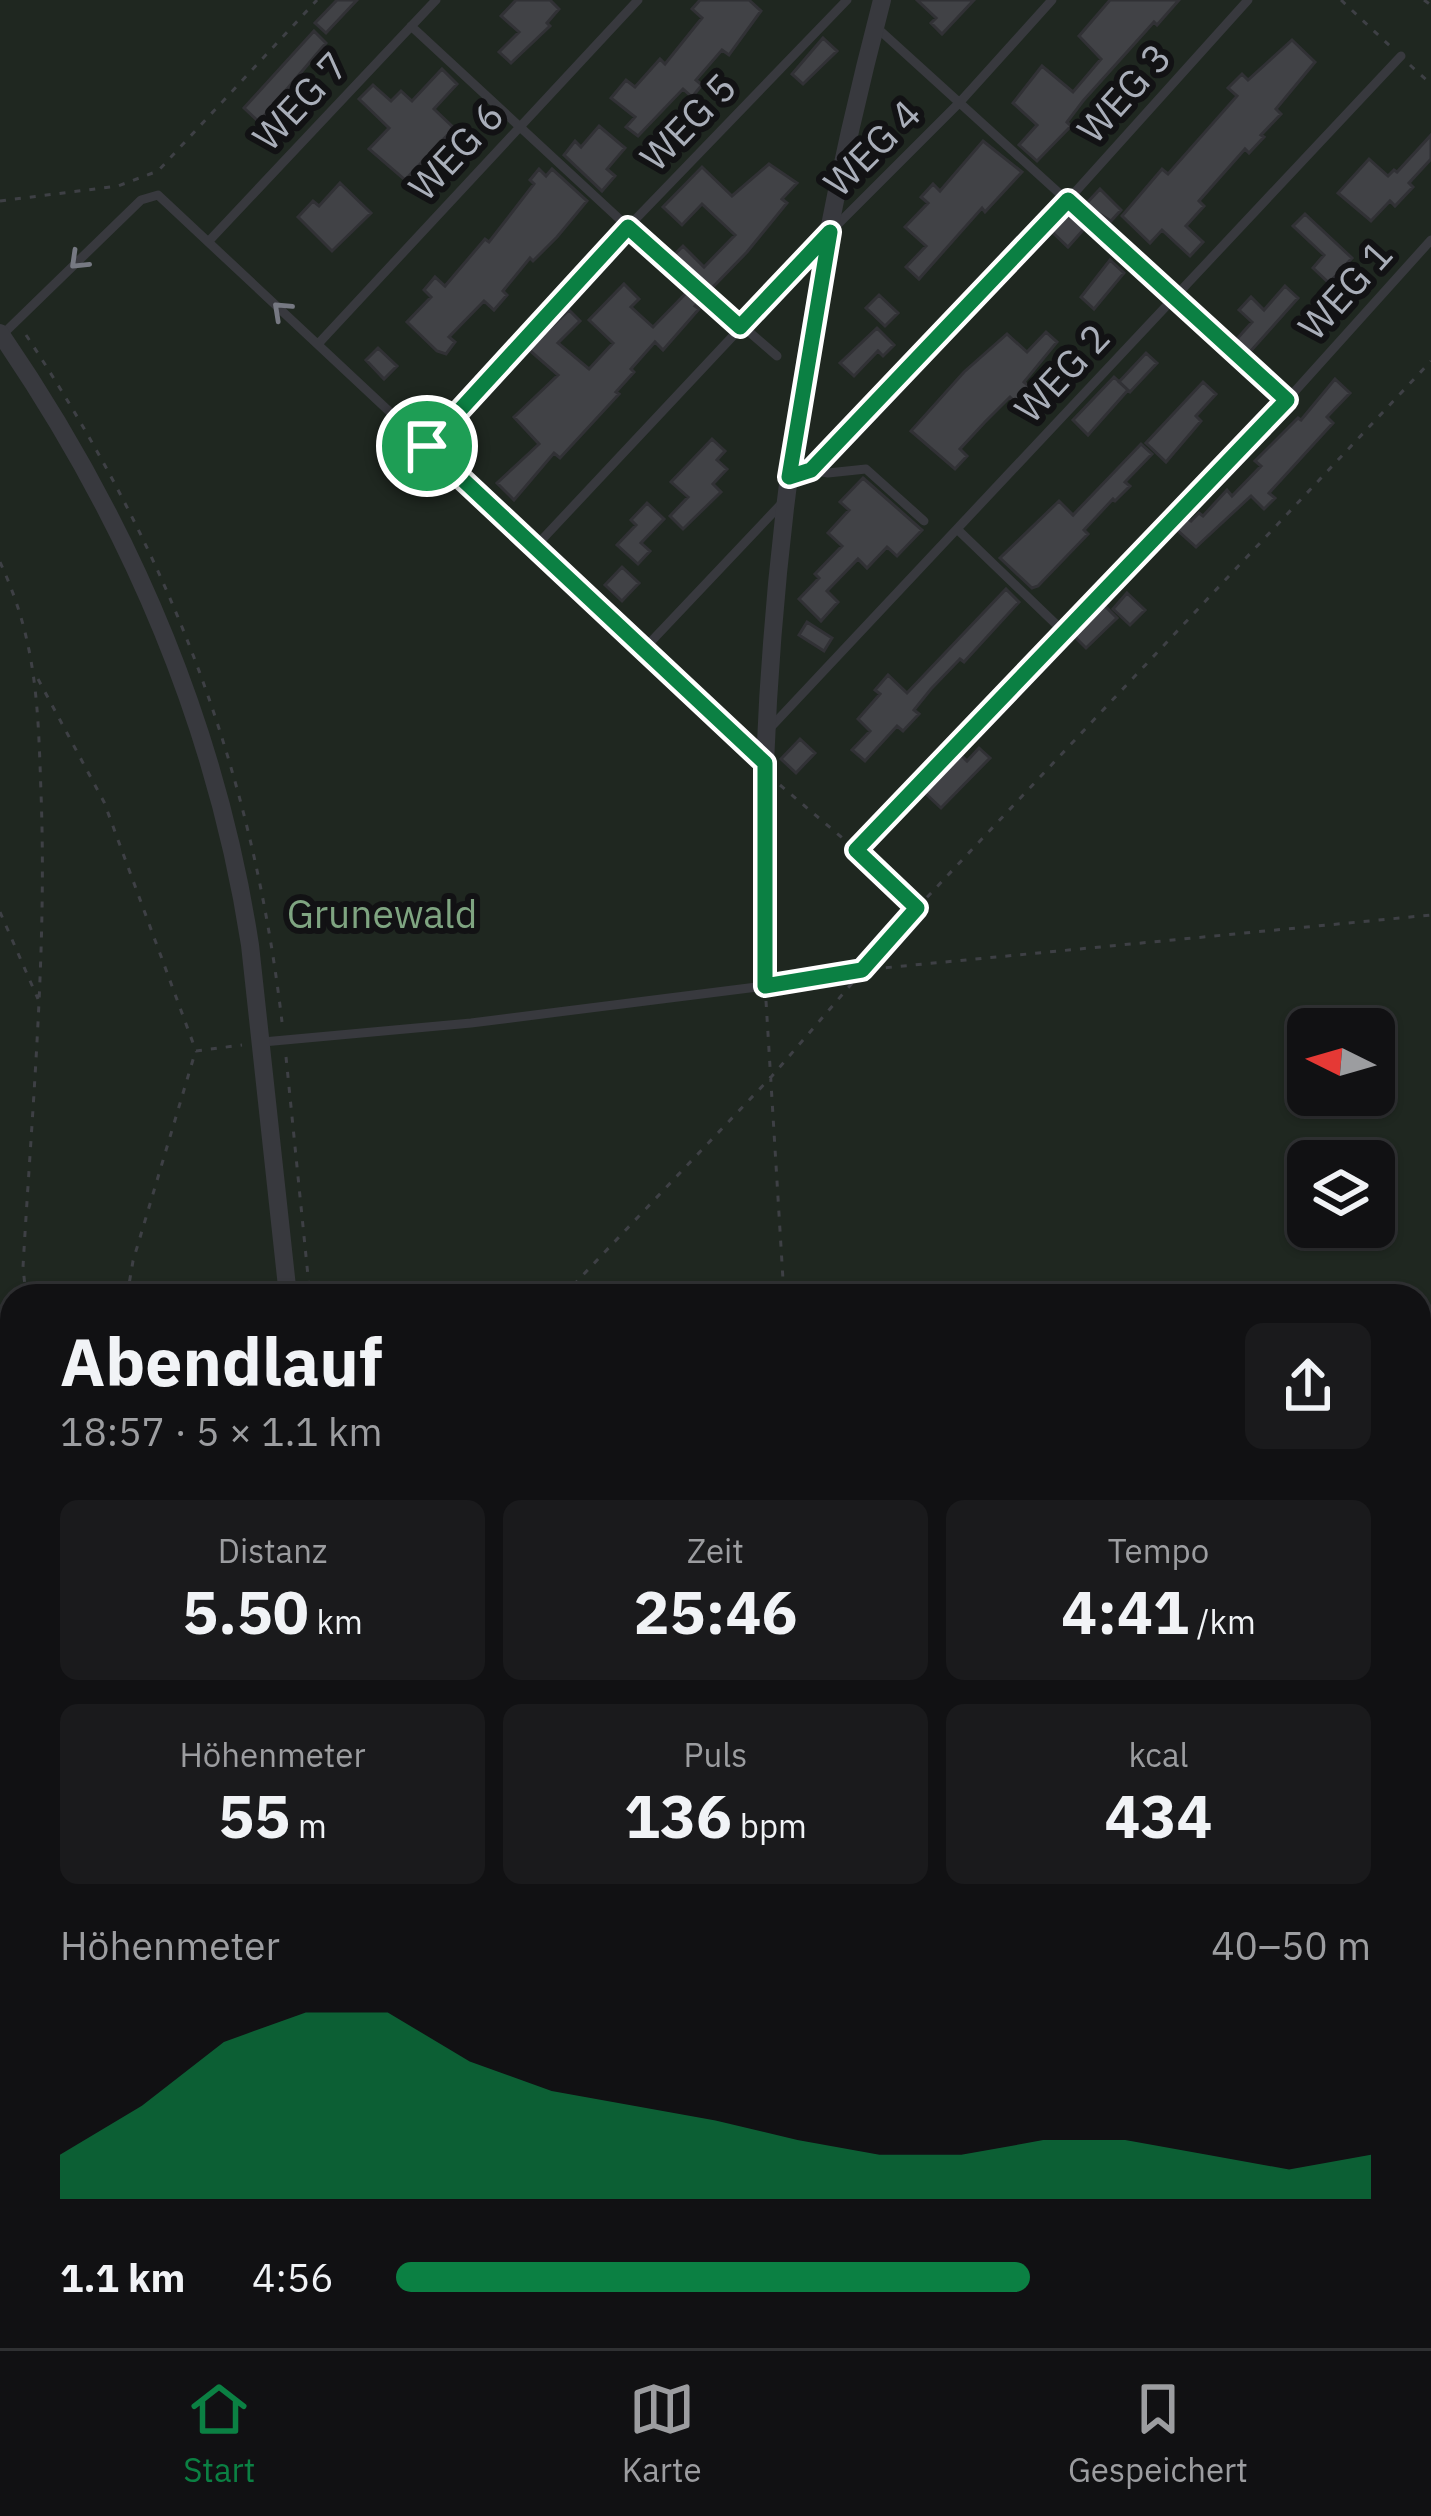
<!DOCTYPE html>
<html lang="de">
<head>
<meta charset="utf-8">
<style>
  :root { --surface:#111113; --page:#1a1a1c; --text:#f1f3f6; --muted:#9c9da0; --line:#303133; --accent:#0b8043 }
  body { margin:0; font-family:"IBM Plex Sans",sans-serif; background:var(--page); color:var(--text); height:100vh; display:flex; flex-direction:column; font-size:45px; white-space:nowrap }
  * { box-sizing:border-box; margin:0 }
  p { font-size:39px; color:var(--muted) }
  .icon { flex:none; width:66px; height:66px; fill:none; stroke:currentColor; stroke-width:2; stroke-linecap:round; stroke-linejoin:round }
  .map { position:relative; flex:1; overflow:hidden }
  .sheet { position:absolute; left:0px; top:1284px; width:1431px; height:1065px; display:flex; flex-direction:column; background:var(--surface); border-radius:36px 36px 0 0; box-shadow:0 3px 9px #0004,0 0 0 3px var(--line) }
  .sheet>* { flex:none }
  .needle { width:78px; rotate:275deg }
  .buttons { position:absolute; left:1287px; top:1008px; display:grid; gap:24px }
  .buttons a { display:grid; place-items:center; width:108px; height:108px; border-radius:18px; background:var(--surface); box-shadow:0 3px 9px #0004,0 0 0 3px var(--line); font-size:60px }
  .pin { position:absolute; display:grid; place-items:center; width:102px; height:102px; color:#fff; margin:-51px; border:6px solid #fff; border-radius:50%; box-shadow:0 3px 12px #0007 }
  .round { display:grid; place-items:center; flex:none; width:126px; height:126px; border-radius:18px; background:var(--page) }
  .summary { display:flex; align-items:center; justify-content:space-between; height:204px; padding:0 60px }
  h1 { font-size:66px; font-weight:800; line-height:90px }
  .figures { display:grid; grid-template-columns:repeat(3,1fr); gap:18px; height:204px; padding:12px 60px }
  .figures div { display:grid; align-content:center; border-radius:18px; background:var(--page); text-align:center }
  .figures b { font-size:60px; font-weight:800 }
  .figures small { font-size:33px; font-weight:400 }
  .figures p { font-size:33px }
  .chart { height:336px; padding:24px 60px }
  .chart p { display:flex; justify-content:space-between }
  .chart svg { width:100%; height:216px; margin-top:12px; fill:var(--accent); opacity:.7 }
  ul { padding:0 60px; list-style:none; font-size:39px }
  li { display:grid; grid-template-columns:192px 144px 1fr; align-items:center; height:90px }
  li i { height:30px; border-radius:15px; background:var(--accent) }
  .menu { display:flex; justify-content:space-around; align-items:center; height:168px; border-top:3px solid var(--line); background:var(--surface); font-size:33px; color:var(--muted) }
  .menu a { display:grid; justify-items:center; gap:6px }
  .menu .selected { color:var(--accent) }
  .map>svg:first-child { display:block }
  .built { fill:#232326 }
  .green { fill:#1f2720; fill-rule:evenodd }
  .building { fill:#414246; stroke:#313135; stroke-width:3 }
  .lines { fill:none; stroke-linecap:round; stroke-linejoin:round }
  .path { stroke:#3e4045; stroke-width:3; stroke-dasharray:6 9; stroke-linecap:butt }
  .lane { stroke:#38393e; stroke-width:9 }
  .street { stroke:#38393e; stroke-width:18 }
  .oneway { stroke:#767982 }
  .route-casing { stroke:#fff; stroke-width:24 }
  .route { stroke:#0b8043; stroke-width:15 }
  .labels { text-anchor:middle; stroke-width:12; stroke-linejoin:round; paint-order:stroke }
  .street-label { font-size:39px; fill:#a9aeb9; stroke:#121214 }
  .park-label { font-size:39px; fill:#7fa581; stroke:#121214 }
</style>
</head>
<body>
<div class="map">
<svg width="1431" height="2348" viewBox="0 0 1431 2348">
  <rect width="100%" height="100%" fill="#171719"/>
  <path class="built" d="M864 2337H944L956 2348H853Z"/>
  <path class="green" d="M0 0H1431V2348H956L944 2337H1419V1296H12V2337H587L602 2348H0ZM1308 1029H1374V1095H1308ZM1308 1161H1374V1227H1308Z
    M642 2337H864L853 2348H625Z"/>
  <path class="building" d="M337 0H357L326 33 315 23Z
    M516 0H550L559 9 547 23 550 26 511 63 499 52 519 32 501 16Z
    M700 0H749L761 11 729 55 722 50 696 80 702 85 692 97 683 89 638 136 626 127 635 117 611 98 626 80 635 87 660 59 665 64 702 18 692 9Z
    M917 0H974L942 34 931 23 936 18Z
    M1110 0H1179L1157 25 1154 22 1083 101 1067 122 1071 126 1037 161 1019 145 1037 125 1013 103 1042 66 1073 92 1101 59 1079 36Z
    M314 31 326 43 259 122 244 108Z
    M823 38 837 51 803 84 792 74Z
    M1292 40 1315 62 1276 109 1281 114 1261 135 1264 137 1249 153 1245 149 1199 201 1204 206 1186 226 1203 242 1190 256 1162 230 1150 243 1122 216 1162 169 1168 174 1237 96 1228 88 1242 74 1248 80Z
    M442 69 457 84 434 109 454 128 405 180 369 149 389 128 359 99 373 85 391 101 401 91 412 101Z
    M599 126 625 148 607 169 615 176 602 191 564 155 575 141 581 147Z
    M1431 135V159L1409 183 1413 187 1395 206 1390 201 1371 221 1338 193 1369 159 1388 176 1394 170 1397 172Z
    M983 141 1022 172 985 212 982 208 919 279 906 267 926 246 905 227 928 203 921 197 933 184 940 191Z
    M769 164 797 183 782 199 787 203 747 252 712 288 674 255 683 246 704 267 735 235 702 204 682 225 663 207 702 167 732 196Z
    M539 169 546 176 552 169 587 201 557 237 533 261 530 258 503 291 507 295 494 310 484 301 449 337 455 342 446 354 437 351 407 322 431 297 424 290 435 277 445 286 485 239 489 242 534 184 530 180Z
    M340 183 371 213 332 251 298 217 313 201 319 206Z
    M1100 189 1121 210 1111 221 1085 205Z
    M1067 214 1085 228 1068 247 1051 231Z
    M1305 214 1352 258 1329 283 1313 268 1324 255 1293 226Z
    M1110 260 1124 273 1094 309 1081 297Z
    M624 284 639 299 631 307 653 327 688 291 700 301 695 306 699 309 663 350 655 342 631 369 634 372 616 392 619 394 560 458 554 453 514 500 497 483 539 444 514 417 558 375 528 349 569 310 580 321 558 343 589 369 613 343 589 320Z
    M1285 286 1298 298 1249 353 1235 341 1252 322 1239 310 1251 297 1264 310Z
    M879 295 898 313 885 326 866 308Z
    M877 328 894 345 883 356 878 351 854 376 840 363Z
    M1046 332 1057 342 1024 382 1033 390 1018 405 1010 397 985 422 960 449 967 456 955 469 911 431 964 372 1007 334 1027 352Z
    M378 348 397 366 384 379 366 360Z
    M1146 353 1157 363 1130 392 1119 382Z
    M1114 377 1128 390 1088 435 1073 420Z
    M1335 379 1350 393 1327 417 1333 423 1269 493 1275 498 1264 509 1251 496 1196 547 1176 529 1187 518 1191 521 1199 513 1203 516 1227 490 1232 496 1261 466 1255 461 1298 418 1301 420Z
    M1203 382 1216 394 1196 416 1201 421 1166 462 1146 443Z
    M712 439 725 451 717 460 727 469 713 484 721 492 683 529 670 516 688 497 671 482Z
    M1141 444 1152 454 1125 482 1130 486 1115 501 1113 499 1084 530 1088 534 1038 586 1032 588 1000 558 1059 501 1073 515Z
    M863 478 922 530 897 556 887 547 867 568 858 559 827 591 838 602 821 621 799 599 819 578 815 574 842 546 828 533 849 510 840 502Z
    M647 503 664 519 641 543 650 551 638 564 617 545 636 525 631 520Z
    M622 567 639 583 622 601 605 585Z
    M1006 589 1019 602 964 662 960 659 931 689 914 710 919 714 903 731 897 726 865 761 852 750 870 731 858 719 880 694 875 690 888 675 907 693Z
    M1127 593 1145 610 1130 625 1113 609Z
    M1104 605 1117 618 1086 648 1074 636Z
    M807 622 832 638 824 651 799 635Z
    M800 739 815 753 796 773 781 759Z
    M979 748 990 758 941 808 925 793 961 755 967 761Z"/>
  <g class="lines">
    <path class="path" d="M1341 0 1390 46
      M1424 0 1431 5
      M1410 65 1431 84
      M0 201 118 186 158 171 317 0
      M26 335C168 550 252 765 282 1022
      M0 562C37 642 38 706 41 793 47 951 32 1109 23 1267L26 1296
      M38 679 104 802 196 1051 242 1045
      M780 785 846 841
      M866 860 916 907
      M0 912 38 999
      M782 983 862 970 1431 915
      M766 1001 784 1296
      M286 1057 310 1296
      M127 1296 133 1261 195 1053
      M563 1296 772 1076 917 908 1431 361
      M0 1485 12 1467
      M0 1550 12 1549
      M1419 1606 1431 1595
      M0 1630 12 1627
      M1419 1681 1431 1674
      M0 1718 12 1730
      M1419 1935 1431 1922
      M0 2323 12 2313
      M322 2337 362 2340 380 2337
      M634 2337 645 2348
      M958 2337 966 2348
      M1012 2337 1038 2348
      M1122 2337 1130 2348
      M116 2348 124 2337
      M417 2348 427 2337
      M840 2348 851 2337"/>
    <path class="lane" d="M411 26 628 227 777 356
      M875 26 1287 400
      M834 228 960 102 1052 0
      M208 242 436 0
      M2 335 141 200 158 195 765 763V986L471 1023 263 1042
      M318 344 638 0
      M427 446 628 227 847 0
      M811 470 828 473 866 469 924 521
      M789 477 811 470 1068 200 1248 0
      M957 529 1063 631
      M535 547 823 240
      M644 649 785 500
      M771 727 1401 56
      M857 850 1287 400 1431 240
      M0 2229 12 2226"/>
    <path class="street" d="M0 333C127 518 216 723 250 945L288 1296
      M765 763C775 506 817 248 882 0
      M776 2337 788 2348"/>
  </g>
  <defs><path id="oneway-chevron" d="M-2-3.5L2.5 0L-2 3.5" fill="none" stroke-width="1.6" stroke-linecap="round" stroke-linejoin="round" transform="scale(3)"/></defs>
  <g class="oneway">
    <use href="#oneway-chevron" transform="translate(78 261) rotate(136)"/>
    <use href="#oneway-chevron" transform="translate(281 310) rotate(-137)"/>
  </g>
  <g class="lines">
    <defs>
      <path id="route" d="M1068 200 1287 400 856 850 917 908 862 970 765 986V763L427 446 628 227 740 327 830 232 789 477 811 470Z"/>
    </defs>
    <use href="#route" class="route-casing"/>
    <use href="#route" class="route"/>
  </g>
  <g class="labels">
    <g class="street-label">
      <text transform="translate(1124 93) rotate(-48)" y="14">WEG 3</text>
      <text transform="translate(300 101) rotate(-47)" y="14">WEG 7</text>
      <text transform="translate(688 122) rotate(-46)" y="14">WEG 5</text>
      <text transform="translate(872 148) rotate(-45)" y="14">WEG 4</text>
      <text transform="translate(456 151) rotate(-47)" y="14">WEG 6</text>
      <text transform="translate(1345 290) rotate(-48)" y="14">WEG 1</text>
      <text transform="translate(1062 373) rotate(-47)" y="14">WEG 2</text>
    </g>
    <g class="park-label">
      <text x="382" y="928">Grunewald</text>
    </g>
  </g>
</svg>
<div class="buttons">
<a><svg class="needle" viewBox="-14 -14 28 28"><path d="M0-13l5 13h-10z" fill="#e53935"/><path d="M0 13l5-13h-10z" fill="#9c9da0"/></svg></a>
<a><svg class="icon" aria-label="layers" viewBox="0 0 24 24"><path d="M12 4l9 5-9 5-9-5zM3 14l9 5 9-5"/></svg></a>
</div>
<div class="pin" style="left:427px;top:446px;background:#1e9e55"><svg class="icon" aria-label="arrive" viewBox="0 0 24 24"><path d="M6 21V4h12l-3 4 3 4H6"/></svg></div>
<section class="sheet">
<div class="summary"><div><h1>Abendlauf</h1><p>18:57 · 5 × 1.1 km</p></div><a class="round"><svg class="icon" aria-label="share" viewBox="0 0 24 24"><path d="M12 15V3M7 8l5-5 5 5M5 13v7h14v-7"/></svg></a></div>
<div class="figures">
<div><p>Distanz</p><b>5.50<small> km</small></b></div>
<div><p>Zeit</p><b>25:46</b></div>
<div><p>Tempo</p><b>4:41<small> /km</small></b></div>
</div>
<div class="figures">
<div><p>Höhenmeter</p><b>55<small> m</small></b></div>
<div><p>Puls</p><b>136<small> bpm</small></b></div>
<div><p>kcal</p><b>434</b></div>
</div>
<div class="chart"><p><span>Höhenmeter</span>40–50 m</p>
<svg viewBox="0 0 160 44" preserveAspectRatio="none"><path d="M0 44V35L10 25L20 12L30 6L40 6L50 16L60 22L70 25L80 28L90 32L100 35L110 35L120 32L130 32L140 35L150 38L160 35V44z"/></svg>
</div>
<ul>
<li><b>1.1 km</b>4:56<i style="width:65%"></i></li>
</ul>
</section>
</div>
<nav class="menu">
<a class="selected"><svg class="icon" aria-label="home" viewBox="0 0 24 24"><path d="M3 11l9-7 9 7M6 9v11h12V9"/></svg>Start</a>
<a><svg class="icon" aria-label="map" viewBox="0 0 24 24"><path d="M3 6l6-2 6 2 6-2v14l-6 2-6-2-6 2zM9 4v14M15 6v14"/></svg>Karte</a>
<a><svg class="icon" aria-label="saved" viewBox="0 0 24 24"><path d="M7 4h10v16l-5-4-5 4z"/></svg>Gespeichert</a>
</nav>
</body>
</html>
